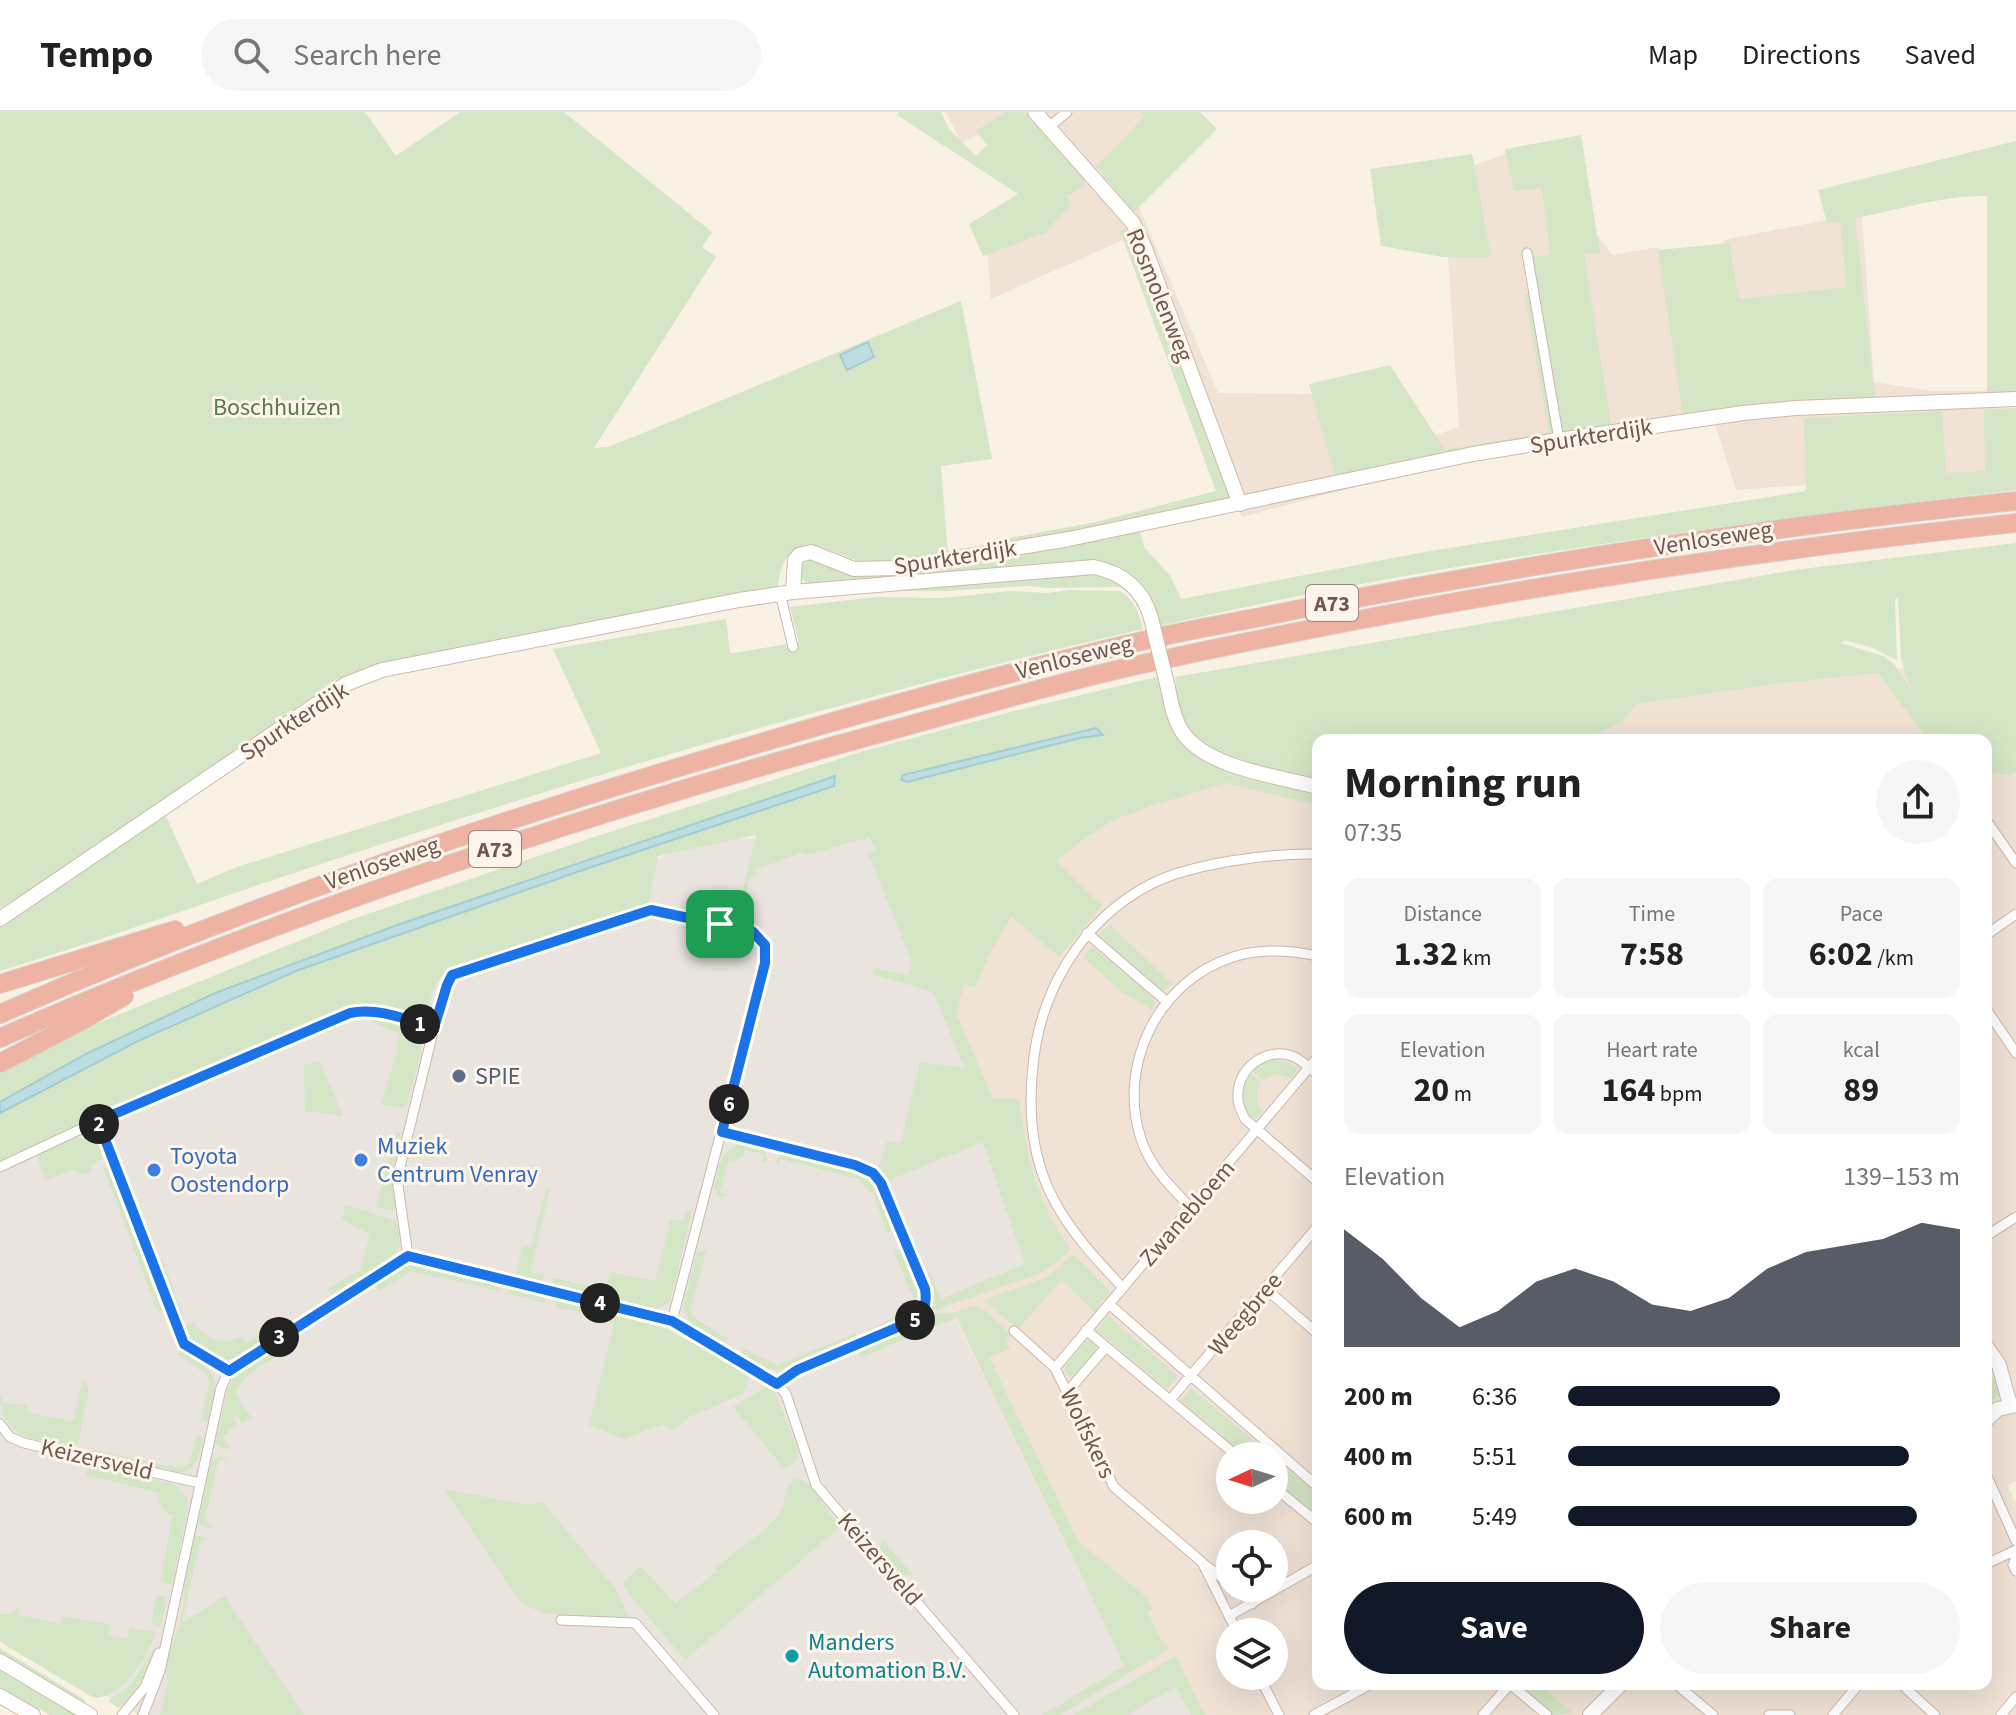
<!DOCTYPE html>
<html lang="en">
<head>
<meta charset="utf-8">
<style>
  :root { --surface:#fff; --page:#f6f6f6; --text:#222; --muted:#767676; --line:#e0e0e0; --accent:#111827 }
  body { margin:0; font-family:"Source Sans 3",sans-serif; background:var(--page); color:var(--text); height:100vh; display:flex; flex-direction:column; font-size:30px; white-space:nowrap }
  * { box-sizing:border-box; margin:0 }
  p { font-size:26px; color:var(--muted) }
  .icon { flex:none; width:44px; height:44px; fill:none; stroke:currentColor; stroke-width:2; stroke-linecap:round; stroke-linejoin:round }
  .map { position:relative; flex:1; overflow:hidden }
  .details { position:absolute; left:1312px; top:622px; width:680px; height:956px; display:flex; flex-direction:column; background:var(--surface); border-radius:16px; box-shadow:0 8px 32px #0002 }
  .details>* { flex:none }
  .needle { width:52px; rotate:266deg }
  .fabs { position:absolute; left:1216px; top:1330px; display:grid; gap:16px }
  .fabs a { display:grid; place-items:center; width:72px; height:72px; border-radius:50%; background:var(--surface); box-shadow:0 8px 32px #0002; font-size:40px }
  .pin { position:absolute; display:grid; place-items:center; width:68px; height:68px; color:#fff; margin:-34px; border-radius:16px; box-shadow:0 4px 12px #0006 }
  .km { position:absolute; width:40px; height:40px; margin:-20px; border-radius:50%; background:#222; color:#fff; font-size:22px; line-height:40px; text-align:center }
  .round { display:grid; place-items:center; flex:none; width:84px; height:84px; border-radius:42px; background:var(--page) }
  .headline { display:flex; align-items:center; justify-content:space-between; height:136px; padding:0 32px }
  h1 { font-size:44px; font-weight:700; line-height:60px }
  .stats { display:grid; grid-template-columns:repeat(3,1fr); gap:12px; height:136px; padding:8px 32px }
  .stats div { display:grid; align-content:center; border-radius:16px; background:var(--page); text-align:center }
  .stats b { font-size:34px; font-weight:700 }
  .stats small { font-size:22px; font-weight:400 }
  .stats p { font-size:22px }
  .chart { height:224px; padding:16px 32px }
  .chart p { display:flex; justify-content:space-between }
  .chart svg { width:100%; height:144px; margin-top:8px; fill:var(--accent); opacity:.7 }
  .button { display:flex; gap:16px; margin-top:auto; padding:16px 32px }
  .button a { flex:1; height:92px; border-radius:48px; background:var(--accent); color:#fff; font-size:32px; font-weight:700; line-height:92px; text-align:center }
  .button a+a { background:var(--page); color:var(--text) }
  ul { padding:0 32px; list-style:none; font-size:26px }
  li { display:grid; grid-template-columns:128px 96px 1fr; align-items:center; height:60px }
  li i { height:20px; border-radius:10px; background:var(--accent) }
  header { display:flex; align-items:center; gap:48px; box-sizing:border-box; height:112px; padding:0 40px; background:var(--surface); border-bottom:2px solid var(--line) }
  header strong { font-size:38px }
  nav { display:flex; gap:44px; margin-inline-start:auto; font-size:28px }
  .search { width:560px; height:72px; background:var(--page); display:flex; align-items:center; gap:20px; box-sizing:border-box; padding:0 28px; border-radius:44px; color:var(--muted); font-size:30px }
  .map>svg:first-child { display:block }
  .residential { fill:#f0e2d5; fill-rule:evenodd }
  .industrial { fill:#eae4df }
  .green { fill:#d4e6c5; fill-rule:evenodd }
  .water { fill:#bcdde1; stroke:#a3cdd2; stroke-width:2 }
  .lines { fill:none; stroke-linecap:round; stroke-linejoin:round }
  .street-casing { stroke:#cab8ad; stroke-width:11 }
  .secondary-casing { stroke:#cebaae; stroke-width:16 }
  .highway-casing { stroke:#d7d0cd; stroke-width:20 }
  .street { stroke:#fff; stroke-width:9 }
  .secondary { stroke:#fff; stroke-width:14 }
  .highway { stroke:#eeb3a2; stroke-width:18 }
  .secondary-bridge-casing { stroke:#cebaae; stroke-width:16; stroke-linecap:butt }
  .secondary-bridge { stroke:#fff; stroke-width:14 }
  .route-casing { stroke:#fff; stroke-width:16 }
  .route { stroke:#1a73e8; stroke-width:10 }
  .service-dot { fill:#5c6f8a; stroke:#fdf5eb; stroke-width:3 }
  .shop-dot { fill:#3f7fe0; stroke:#fdf5eb; stroke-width:3 }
  .culture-dot { fill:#0f9aa8; stroke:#fdf5eb; stroke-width:3 }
  .labels { text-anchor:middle; stroke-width:6; stroke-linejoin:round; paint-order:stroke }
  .shield { fill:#fdf5eb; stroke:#9a877c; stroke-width:2 }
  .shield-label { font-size:22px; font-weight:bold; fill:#70584d }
  .street-label { font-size:24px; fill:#70584d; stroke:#fdf5eb }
  .park-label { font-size:24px; fill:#5a7a49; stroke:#fdf5eb }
  .service-label { font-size:24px; fill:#4e5e75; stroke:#fdf5eb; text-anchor:start }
  .shop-label { font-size:24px; fill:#366cbe; stroke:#fdf5eb; text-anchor:start }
  .culture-label { font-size:24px; fill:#0d838f; stroke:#fdf5eb; text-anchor:start }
</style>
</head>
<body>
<header>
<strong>Tempo</strong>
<div class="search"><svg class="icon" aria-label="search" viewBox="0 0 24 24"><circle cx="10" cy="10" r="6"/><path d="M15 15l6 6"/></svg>Search here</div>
<nav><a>Map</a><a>Directions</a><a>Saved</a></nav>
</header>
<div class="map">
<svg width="2016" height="1603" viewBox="0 0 2016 1603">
  <rect width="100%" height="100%" fill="#faf1e5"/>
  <path class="residential" d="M946 0H1173L1130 74 1218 281 1319 282 1353 351 1459 315 1443 65 1507 41 1569 85 1612 143 1659 135 1685 298 1757 289 1724 128 1862 101 1874 270 1933 279H2016L1993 299 1997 359 1736 378 1715 312 1422 357 1242 405 1130 125 991 187 985 102 1060 61 1018 3 961 31Z
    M2016 532V1369L2008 1373 2016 1392V1603H1190L1175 1573 1124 1556 1093 1486 1063 1430 944 1182 940 859 1056 749 1087 725 1115 708 1148 695 1226 671 1318 688V1572H1986V628H1492L1635 592 1775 572 1878 561ZM1230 1344H1274V1388H1230ZM1230 1432H1274V1476H1230ZM1230 1520H1274V1564H1230Z"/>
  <path class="industrial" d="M867 720 940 859 1026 1152 944 1183 1063 1430 1093 1486 1124 1556 1176 1573 1190 1603H139L0 1521V1024L698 729Z"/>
  <path class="green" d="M0 0H365L396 44 460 0H564L712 120 702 135 716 145 594 336 608 335 648 319 961 189 992 347 941 354 948 444 872 454 818 434C790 432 781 449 778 474L771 476 363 558 58 762 0 796Z
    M899 0H941L949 17 976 44 987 33 976 19 1005 0H1024L1086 67 1083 74 1067 84 1071 92 1045 121 983 144 969 112 1018 82 897 3Z
    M1142 0H1200L1217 17 1134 100 1096 54 1145 4Z
    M1581 23 1600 141 1584 142 1611 313 1563 321 1531 144 1550 143 1542 76 1514 79 1505 37Z
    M2016 29V282H1987V84C1944 83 1898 98 1855 106L1875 286 1767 291 1683 303 1658 138 1729 131 1739 187 1847 175 1840 110 1827 111 1818 78Z
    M1472 42 1491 145H1443L1381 134 1370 57Z
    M1127 116 1144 156 1230 384 1227 391 1010 432 1009 426 1096 410 1216 379 1120 119Z
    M1533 182 1554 319 1552 322 1335 364 1309 272 1390 253 1445 338 1549 320 1525 183Z
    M2016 296V378C1729 412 1441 449 1159 514 1150 478 1134 461 1099 448L820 473 805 470 799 462 801 453C815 442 822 453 835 458 847 462 862 462 874 463L1140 420 1144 435 1171 465 1181 487 1424 440 1806 379 1804 306 1942 299 1946 361 1985 359 1984 297Z
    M2016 431V660L2011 663 1986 661V628H1928L1878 561 1775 572 1636 592 1622 610 1584 628H1318V669C1286 660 1208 645 1189 620 1178 606 1177 582 1175 565L1794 458ZM1898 486 1901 547 1913 581 1894 552 1883 544 1841 531 1844 528 1873 536 1897 548 1895 487Z
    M1091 461 1109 465 1127 478 1119 475 1047 476 1028 474 946 479H886L820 485Z
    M1070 478 1119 479C1135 486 1139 502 1143 517 846 585 553 674 264 771 176 801 89 832 0 859V813L165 702 197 772 237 755 601 641 553 537 726 507 730 541H734L799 530 790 495 875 485 942 486 1010 479 1048 481Z
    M1161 564 1181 627 1318 681V693L1226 671 1148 695 1115 708 1087 725 1056 749 1102 793 1059 845 1011 804 989 843 975 875 964 872 956 901 993 987H1019C1027 1045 1036 1089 1071 1138L1044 1160 945 1194 940 1198 929 1196 931 1181 924 1163 930 1160 941 1187 1025 1152 983 1030 884 1070 874 1058 880 1052 887 1029 901 1031 920 950 965 956 933 880 873 862 874 856 908 863 912 850 868 741 876 739 869 725 806 743 804 740 756 757 757 764 750 765 739 805 736 804 756 723 658 744 648 794 453 855C435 864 432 884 426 902 404 907 381 894 358 895L0 1052V1001L138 929 296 859 577 760 834 674 835 665 825 666 403 811 215 881 86 942 0 990V961L98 911 350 808 594 725 864 639 1014 599ZM1089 617 1098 624 1093 623 900 665 903 663Z
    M1110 812 1172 872 1162 879 1158 877 1103 830 1100 822Z
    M1090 836H1094L1154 885 1155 892 1152 898 1121 879 1084 846Z
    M373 905 412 917 421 926V941L407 993 402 996 381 992 398 938 396 937 400 922 372 910Z
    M1272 947 1289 951 1297 956 1292 966 1276 962 1263 968 1251 958 1261 949Z
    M320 949 343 1004 305 999 304 953Z
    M1249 961 1261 970C1255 979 1255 992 1263 999L1258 1005 1250 1006C1239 991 1240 977 1249 961Z
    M397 1019 401 1023C392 1048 393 1072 396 1098L376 1095Z
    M77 1026C93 1026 101 1029 103 1046L90 1054 91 1061 85 1063 74 1058 46 1068 36 1043Z
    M743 1031 765 1037 767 1050H763L764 1042 745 1038 743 1046 739 1045 736 1050 729 1048 720 1080 728 1082 726 1085H719L714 1076C719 1056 719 1037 743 1031Z
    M780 1041 862 1061 876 1076 893 1115 887 1122 874 1084 858 1067 781 1047 778 1054 776 1051Z
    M103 1055 110 1056 164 1196 158 1201Z
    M546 1076 550 1077 530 1160 545 1164 541 1169 516 1162 523 1134 531 1135Z
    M345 1093 397 1109 400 1134 389 1148 331 1183 327 1177 360 1158 370 1123 342 1108Z
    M686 1097 692 1099 670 1190 656 1198 550 1171 555 1166 604 1178 611 1160 655 1169 671 1108 683 1109Z
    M893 1137 903 1139C927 1198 933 1196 872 1221L867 1218 909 1198 914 1188Z
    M707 1138 690 1199 696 1207 728 1227 719 1230C704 1220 686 1214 683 1195L697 1140Z
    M1074 1142 1108 1177 1109 1181 1100 1191 1097 1202 1061 1168 1018 1217 984 1188 1045 1166Z
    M162 1146 186 1213 194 1210C206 1227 222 1235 242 1224L246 1231 288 1206 292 1212C275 1222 257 1238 238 1245 187 1262 172 1184 159 1150Z
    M407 1152 499 1172 498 1179 411 1159 380 1179 375 1172Z
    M511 1176 542 1183 545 1185 544 1191 508 1181Z
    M556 1189 664 1216 737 1255 749 1264 744 1281 689 1305 674 1318 666 1315 664 1311 625 1327 589 1313 614 1210 565 1196 560 1198 556 1195Z
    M976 1194 989 1202 1011 1222 1006 1229 1010 1237 989 1245 1078 1429 1148 1486 1152 1497 1148 1500 1160 1527 1170 1536 1060 1603H1042L1124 1554C1071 1437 1011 1323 957 1205L860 1246V1237L917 1213 928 1200 947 1202Z
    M1108 1204 1178 1264 1167 1277 1097 1218Z
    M856 1221 855 1228 780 1259 765 1257 743 1244 741 1236 777 1253Z
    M1090 1228 1097 1234 1098 1238 1076 1264 1070 1265 1065 1259V1254L1086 1229Z
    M274 1238 280 1242C270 1249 234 1268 237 1281 239 1289 247 1298 251 1305L242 1311 237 1303 233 1306 238 1313 223 1324 231 1338 215 1333 228 1276 236 1262Z
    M185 1239C222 1267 218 1264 208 1309L200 1311 210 1268 205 1262 177 1242Z
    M1986 1249 2000 1282 1986 1294Z
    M83 1268 89 1277 78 1332 73 1336C38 1328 0 1328 0 1282L3 1291 24 1292 31 1301 73 1310Z
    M765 1275 775 1280 798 1340 796 1350 784 1356 733 1295Z
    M1191 1276 1272 1344H1246L1181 1289Z
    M198 1321 203 1327C199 1343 198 1355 182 1361L93 1342 89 1337 180 1356 188 1353Z
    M219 1344 229 1346 218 1349 205 1408 212 1416 198 1412 211 1350Z
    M1274 1346 1318 1383V1404L1274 1367Z
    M88 1351 174 1372 187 1385 188 1396 172 1473 160 1469 173 1403 166 1401 159 1389V1381L86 1363Z
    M796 1366 809 1372 840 1415 685 1548 633 1487 623 1472 640 1454 675 1491 717 1460 715 1456C734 1440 762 1423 778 1404 788 1392 780 1376 796 1366Z
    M444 1377 524 1392 543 1391 616 1477 629 1506 542 1501 521 1491Z
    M195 1423 209 1426 200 1431 182 1511 224 1484 304 1603H160L168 1569 165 1551 179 1515 184 1490V1467Z
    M884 1429 912 1462 902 1464 879 1436Z
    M157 1483 167 1485 161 1515 151 1512Z
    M19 1495V1503L61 1512 62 1504 111 1512 108 1523 127 1527 130 1516 156 1520C149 1544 120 1590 92 1585L0 1530V1502H9Z
    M155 1534C154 1554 135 1581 119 1596L108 1589 131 1573Z
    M0 1536 85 1588 84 1593 0 1544Z
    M1176 1544 1205 1603H1191L1176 1574 1127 1603H1073Z
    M0 1555 79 1603H50L0 1575Z
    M1518 1572H1538L1573 1601 1554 1603Z"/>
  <path class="water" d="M868 230 874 245 847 258 840 243Z
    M1096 616 1103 623 1080 626 907 670 901 668 903 663Z
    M835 664 834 674 577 760 296 859 138 929 0 1001V990L86 942 215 881 403 811Z"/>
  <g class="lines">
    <defs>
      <path id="street" d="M1049 15 1067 0
        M1527 141 1559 328
        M780 481 793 535
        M1986 708 2016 751
        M1087 821 1166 889
        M1986 823 2016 802
        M1986 897 2016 941
        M1318 963C1310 956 1301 947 1292 944 1266 935 1238 956 1238 982 1237 991 1241 999 1245 1007L1318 1070
        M98 1009 184 1232 229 1259
        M722 1020 855 1053 873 1061 881 1071 925 1177C927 1190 925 1197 917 1207L797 1258 777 1272
        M0 1055 98 1009 350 901C379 894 407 908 434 916
        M1191 1096C1171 1075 1150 1055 1141 1027 1117 953 1158 869 1233 845 1261 836 1290 838 1318 844
        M1986 1124 2016 1105
        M408 1144 397 1067 434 916 447 873 452 863 651 798 753 820 765 833V851L672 1209
        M1123 1176C1098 1149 1073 1123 1055 1090 1032 1049 1028 1000 1033 954 1040 878 1082 808 1151 772 1193 751 1271 741 1318 742
        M1266 1177 1318 1222
        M1109 1192 1318 1375
        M1086 1218 1237 1344
        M1014 1219 1055 1256 1114 1375 1202 1450 1237 1520
        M1055 1256 1318 945
        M1068 1279 1106 1235
        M1170 1288 1318 1114
        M0 1312 10 1325 24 1331 200 1371
        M1986 1362 2016 1429
        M1274 1375 1318 1411
        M2016 1445 2013 1453 2016 1459
        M1204 1452 1230 1472
        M1986 1452 2016 1438
        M1236 1476 1252 1492
        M1229 1504 1318 1453
        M561 1508 635 1511 714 1603
        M1259 1564 1279 1603
        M1510 1572 1547 1603
        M1676 1572 1713 1603
        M1901 1572 1935 1603
        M122 1603 145 1575 159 1541
        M143 1603 160 1559 221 1276 229 1259 408 1144 672 1209 777 1272 786 1282 816 1373 1014 1603
        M1314 1603 1371 1572
        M1483 1603 1510 1572
        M1769 1603H1790
        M1833 1603 1859 1572
        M2001 1603 2016 1585"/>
      <path id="secondary" d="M1035 0 1133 111 1144 134 1240 392
        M793 480 1094 455C1123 461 1143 478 1151 506
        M1168 576C1171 590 1173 605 1181 618 1204 656 1277 664 1318 675
        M0 807 346 572 382 558 739 488 793 480 795 448 799 443 811 440 854 457 896 456 1069 427 1473 342 1559 328 1743 301 1796 296 2016 287
        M1986 1234 1999 1253 2010 1293
        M1986 1308 1998 1297 2016 1293
        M0 1549 90 1603
        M0 1584 33 1603
        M1590 1603 1621 1572"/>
      <path id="highway" d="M0 872 175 818
        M0 902C215 807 436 729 660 661 821 612 982 566 1146 528 1197 516 1249 508 1300 497 1537 450 1776 414 2016 389
        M0 926C288 800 588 700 892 618 980 594 1067 568 1156 549 1439 488 1728 441 2016 411
        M0 951 83 908 124 884"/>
    </defs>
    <use href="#street" class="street-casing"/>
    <use href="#secondary" class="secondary-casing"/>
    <use href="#highway" class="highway-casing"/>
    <use href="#street" class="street"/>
    <use href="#secondary" class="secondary"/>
    <use href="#highway" class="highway"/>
    <defs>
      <path id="secondary-bridge" d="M1151 506 1168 576"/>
    </defs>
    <use href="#secondary-bridge" class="secondary-bridge-casing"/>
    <use href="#secondary-bridge" class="secondary-bridge"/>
  </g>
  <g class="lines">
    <defs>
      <path id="route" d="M651 798 753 820 765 833V851L722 1020 855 1053 873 1061 881 1071 925 1177C927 1190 925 1197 917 1207L797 1258 777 1272 672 1209 408 1144 229 1259 184 1232 98 1009 350 901C379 895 407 908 434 916L447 873 452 863Z"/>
    </defs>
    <use href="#route" class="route-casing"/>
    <use href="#route" class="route"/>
  </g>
  <circle class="service-dot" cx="459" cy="964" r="8"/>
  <g class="shop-dot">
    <circle cx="361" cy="1048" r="8"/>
    <circle cx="154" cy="1058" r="8"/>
  </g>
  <circle class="culture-dot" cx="792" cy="1544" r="8"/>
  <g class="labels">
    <g class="shield">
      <rect x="1306" y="473" width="52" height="36" rx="6"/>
      <rect x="469" y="719" width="52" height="36" rx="6"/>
    </g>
    <g class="shield-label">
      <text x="1332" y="499">A73</text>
      <text x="495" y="745">A73</text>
    </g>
    <g class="street-label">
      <text transform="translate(1160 183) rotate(68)" y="8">Rosmolenweg</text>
      <text transform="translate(1591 324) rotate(-9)" y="8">Spurkterdijk</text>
      <text transform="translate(1713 426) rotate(-9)" y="8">Venloseweg</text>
      <text transform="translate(955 445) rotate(-9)" y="8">Spurkterdijk</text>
      <text transform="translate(1074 545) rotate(-14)" y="8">Venloseweg</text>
      <text transform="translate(294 609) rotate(-33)" y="8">Spurkterdijk</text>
      <text transform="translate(382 751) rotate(-19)" y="8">Venloseweg</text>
      <text transform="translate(1187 1101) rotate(-49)" y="8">Zwanebloem</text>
      <text transform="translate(1245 1202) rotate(-50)" y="8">Weegbree</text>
      <text transform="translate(1088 1321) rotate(64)" y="8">Wolfskers</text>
      <text transform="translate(97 1347) rotate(13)" y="8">Keizersveld</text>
      <text transform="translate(880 1447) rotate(49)" y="8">Keizersveld</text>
    </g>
    <g class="park-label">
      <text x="277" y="303">Boschhuizen</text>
    </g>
    <g class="service-label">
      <text x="475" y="972">SPIE</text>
    </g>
    <g class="shop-label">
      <text x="377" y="1042">Muziek<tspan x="377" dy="28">Centrum Venray</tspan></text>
      <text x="170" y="1052">Toyota<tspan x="170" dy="28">Oostendorp</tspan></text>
    </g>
    <g class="culture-label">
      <text x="808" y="1538">Manders<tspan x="808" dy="28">Automation B.V.</tspan></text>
    </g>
  </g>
</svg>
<div class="fabs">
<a><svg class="needle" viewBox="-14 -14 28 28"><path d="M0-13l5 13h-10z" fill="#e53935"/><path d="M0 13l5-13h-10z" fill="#767676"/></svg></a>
<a><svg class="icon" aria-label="locate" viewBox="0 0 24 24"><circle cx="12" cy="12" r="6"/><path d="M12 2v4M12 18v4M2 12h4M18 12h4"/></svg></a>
<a><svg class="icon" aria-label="layers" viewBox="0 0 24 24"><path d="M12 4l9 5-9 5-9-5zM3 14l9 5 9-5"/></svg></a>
</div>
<div class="pin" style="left:720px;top:812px;background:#1e9e55"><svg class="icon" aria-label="arrive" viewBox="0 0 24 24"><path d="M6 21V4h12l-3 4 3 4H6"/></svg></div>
<b class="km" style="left:420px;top:912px">1</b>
<b class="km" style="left:99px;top:1012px">2</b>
<b class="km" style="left:279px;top:1225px">3</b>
<b class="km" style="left:600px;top:1191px">4</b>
<b class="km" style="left:915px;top:1208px">5</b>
<b class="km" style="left:729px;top:992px">6</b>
<section class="details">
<div class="headline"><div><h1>Morning run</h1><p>07:35</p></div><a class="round"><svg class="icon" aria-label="share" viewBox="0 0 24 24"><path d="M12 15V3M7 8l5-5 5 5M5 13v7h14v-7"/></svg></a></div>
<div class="stats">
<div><p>Distance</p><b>1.32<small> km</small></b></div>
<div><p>Time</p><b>7:58</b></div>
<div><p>Pace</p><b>6:02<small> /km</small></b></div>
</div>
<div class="stats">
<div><p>Elevation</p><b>20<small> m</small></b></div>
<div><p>Heart rate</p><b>164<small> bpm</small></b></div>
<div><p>kcal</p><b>89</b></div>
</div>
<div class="chart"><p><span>Elevation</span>139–153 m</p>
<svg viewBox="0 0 160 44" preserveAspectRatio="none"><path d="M0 44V8L10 17L20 29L30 38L40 33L50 24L60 20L70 24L80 31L90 33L100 29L110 20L120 15L130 13L140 11L150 6L160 8V44z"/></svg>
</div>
<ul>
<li><b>200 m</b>6:36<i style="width:54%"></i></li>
<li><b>400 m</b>5:51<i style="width:87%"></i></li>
<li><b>600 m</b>5:49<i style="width:89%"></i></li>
</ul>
<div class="button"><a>Save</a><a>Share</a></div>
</section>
</div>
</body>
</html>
